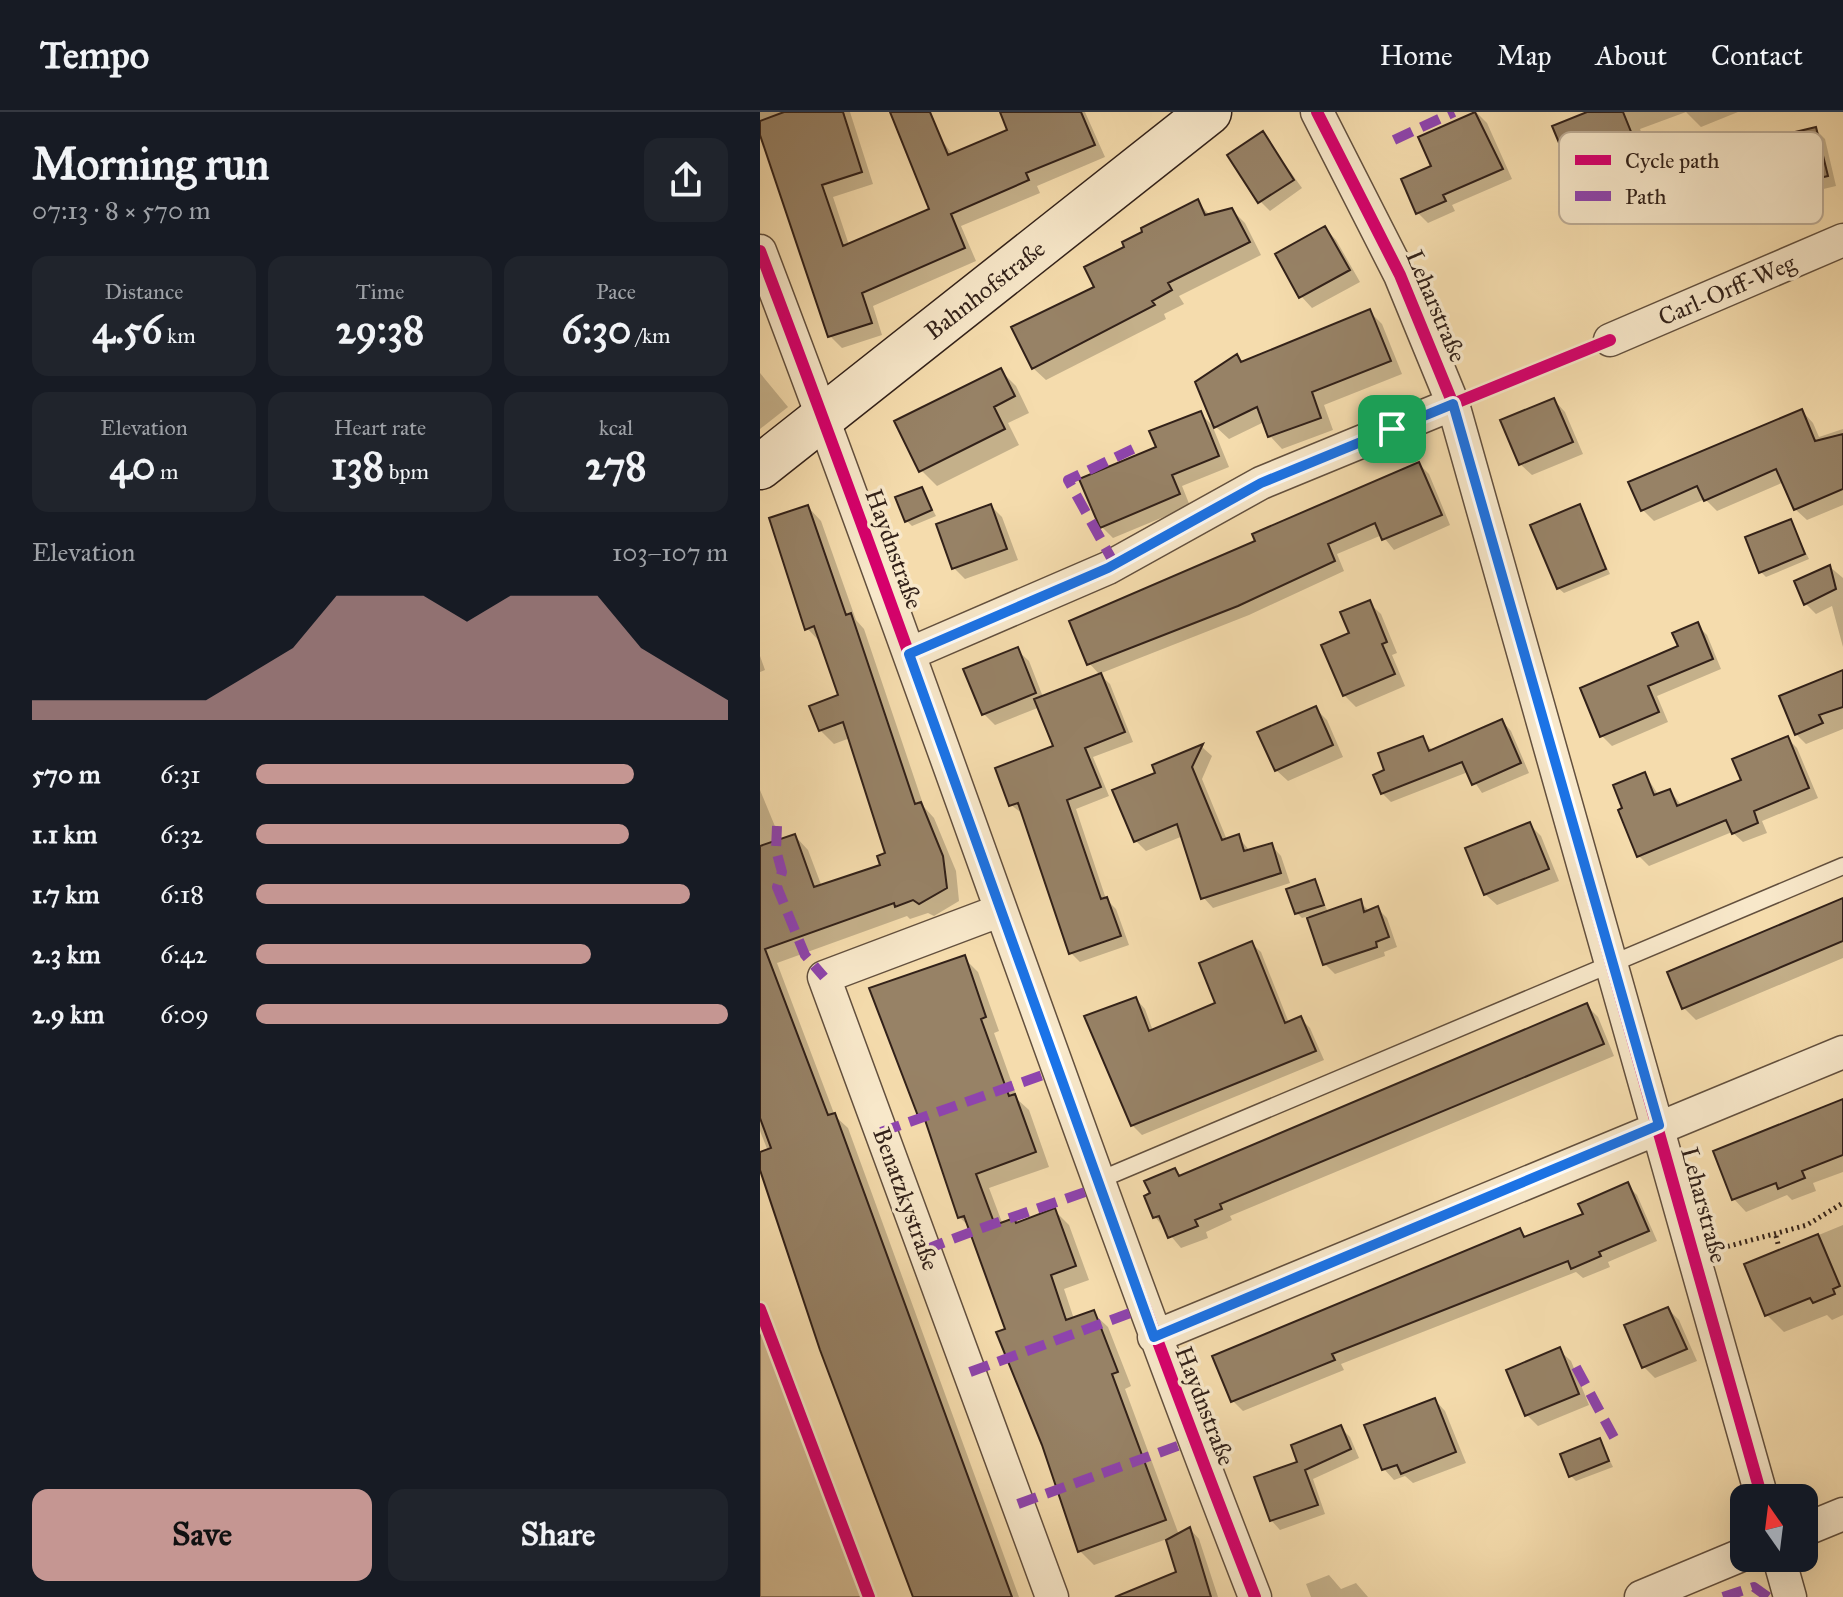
<!DOCTYPE html>
<html lang="en">
<head>
<meta charset="utf-8">
<style>
  :root { --surface:#171b24; --page:#20242c; --text:#f1f3f6; --muted:#9ea1a6; --line:#363941; --accent:#c59692 }
  body { margin:0; font-family:"IM FELL Great Primer",serif; background:var(--page); color:var(--text); height:100vh; display:flex; flex-direction:column; font-size:30px; white-space:nowrap }
  * { box-sizing:border-box; margin:0 }
  p { font-size:26px; color:var(--muted) }
  .icon { flex:none; width:44px; height:44px; fill:none; stroke:currentColor; stroke-width:2; stroke-linecap:round; stroke-linejoin:round }
  .map { position:relative; flex:1; overflow:hidden }
  .details { display:flex; flex-direction:column; background:var(--surface); width:760px }
  .details>* { flex:none }
  .needle { width:52px; rotate:346deg }
  .fabs { position:absolute; left:970px; top:1372px; display:grid; gap:16px }
  .fabs a { display:grid; place-items:center; width:88px; height:88px; border-radius:16px; background:var(--surface); box-shadow:0 8px 32px #0002; font-size:40px }
  .pin { position:absolute; display:grid; place-items:center; width:68px; height:68px; color:#fff; margin:-34px; border-radius:16px; box-shadow:0 4px 12px #0006 }
  .round { display:grid; place-items:center; flex:none; width:84px; height:84px; border-radius:16px; background:var(--page) }
  .headline { display:flex; align-items:center; justify-content:space-between; height:136px; padding:0 32px }
  h1 { font-size:44px; font-weight:700; line-height:60px }
  .metrics { display:grid; grid-template-columns:repeat(3,1fr); gap:12px; height:136px; padding:8px 32px }
  .metrics div { display:grid; align-content:center; border-radius:16px; background:var(--page); text-align:center }
  .metrics b { font-size:40px; font-weight:700 }
  .metrics small { font-size:22px; font-weight:400 }
  .metrics p { font-size:22px }
  .chart { height:224px; padding:16px 32px }
  .chart p { display:flex; justify-content:space-between }
  .chart svg { width:100%; height:144px; margin-top:8px; fill:var(--accent); opacity:.7 }
  .button { display:flex; gap:16px; margin-top:auto; padding:16px 32px }
  .button a { flex:1; height:92px; border-radius:16px; background:var(--accent); color:#111; font-size:32px; font-weight:700; line-height:92px; text-align:center }
  .button a+a { background:var(--page); color:var(--text) }
  ul { padding:0 32px; list-style:none; font-size:26px }
  li { display:grid; grid-template-columns:128px 96px 1fr; align-items:center; height:60px }
  li i { height:20px; border-radius:10px; background:var(--accent) }
  header { display:flex; align-items:center; gap:48px; box-sizing:border-box; height:112px; padding:0 40px; background:var(--surface); border-bottom:2px solid var(--line) }
  header strong { font-size:38px }
  nav { display:flex; gap:44px; margin-inline-start:auto; font-size:28px }
  main { display:flex; flex:1; min-height:0 }
  .map>svg:first-child { display:block }
  .green { fill:#d4bc94; stroke:#836e56; stroke-width:2 }
  .shadow { fill:#0003 }
  .building { fill:#978266; stroke:#322119; stroke-width:2 }
  .lines { fill:none; stroke-linecap:round; stroke-linejoin:round }
  .service-casing { stroke:#63503e; stroke-width:19 }
  .minor-casing { stroke:#63503e; stroke-width:35 }
  .secondary-casing { stroke:#322119; stroke-width:47 }
  .path { stroke:#322119; stroke-width:5; stroke-dasharray:2 4; stroke-linecap:butt }
  .service { stroke:#f8e8ca; stroke-width:16 }
  .minor { stroke:#f8e8ca; stroke-width:32 }
  .secondary { stroke:#f8e8ca; stroke-width:44 }
  .quiet { stroke:#8e44ad; stroke-width:10; stroke-dasharray:20 10; stroke-linecap:butt }
  .cycleway-casing { stroke:#f8e8ca; stroke-width:17 }
  .cycleway { stroke:#d6006c; stroke-width:12 }
  .route-casing { stroke:#fff; stroke-width:16 }
  .route { stroke:#1a73e8; stroke-width:10 }
  .labels { text-anchor:middle; stroke-width:7; stroke-linejoin:round; paint-order:stroke }
  .street-label { font-size:24px; fill:#322119; stroke:#f8e8ca }
  .key { fill:#f8e8ca; stroke:#bdac95; stroke-width:2 }
  .key-label { font-size:22px; fill:#322119 }
</style>
</head>
<body>
<header>
<strong>Tempo</strong>
<nav><a>Home</a><a>Map</a><a>About</a><a>Contact</a></nav>
</header>
<main>
<section class="details">
<div class="headline"><div><h1>Morning run</h1><p>07:13 · 8 × 570 m</p></div><a class="round"><svg class="icon" aria-label="share" viewBox="0 0 24 24"><path d="M12 15V3M7 8l5-5 5 5M5 13v7h14v-7"/></svg></a></div>
<div class="metrics">
<div><p>Distance</p><b>4.56<small> km</small></b></div>
<div><p>Time</p><b>29:38</b></div>
<div><p>Pace</p><b>6:30<small> /km</small></b></div>
</div>
<div class="metrics">
<div><p>Elevation</p><b>40<small> m</small></b></div>
<div><p>Heart rate</p><b>138<small> bpm</small></b></div>
<div><p>kcal</p><b>278</b></div>
</div>
<div class="chart"><p><span>Elevation</span>103–107 m</p>
<svg viewBox="0 0 160 44" preserveAspectRatio="none"><path d="M0 44V38L10 38L20 38L30 38L40 38L50 30L60 22L70 6L80 6L90 6L100 14L110 6L120 6L130 6L140 22L150 30L160 38V44z"/></svg>
</div>
<ul>
<li><b>570 m</b>6:31<i style="width:80%"></i></li>
<li><b>1.1 km</b>6:32<i style="width:79%"></i></li>
<li><b>1.7 km</b>6:18<i style="width:92%"></i></li>
<li><b>2.3 km</b>6:42<i style="width:71%"></i></li>
<li><b>2.9 km</b>6:09<i style="width:100%"></i></li>
</ul>
<div class="button"><a>Save</a><a>Share</a></div>
</section>
<div class="map">
<svg width="1083" height="1485" viewBox="0 0 1083 1485">
  <rect width="100%" height="100%" fill="#f5dcad"/>
  <filter id="stains"><feTurbulence type="fractalNoise" baseFrequency=".0025" numOctaves="4"/><feColorMatrix values="0 0 0 0 .2 0 0 0 0 .09 0 0 0 0 .02 0 0 0 .5 -.17"/></filter>
  <radialGradient id="worn" r=".72"><stop offset=".6" stop-color="#630" stop-opacity="0"/><stop offset="1" stop-color="#630" stop-opacity=".3"/></radialGradient>
  <path class="green" d="M0 1216 104 1485H0Z"/>
  <path class="shadow" d="M0 0H90L113 72 73 85 89 133 172 98 177 22 193 43 250 19 242 0H325L345 45 277 74 280 81 201 114 216 149 113 194 122 223 82 236 70 224 0 24Z
    M827 0H978L941 15 926 0 880 17 900 67 838 92 818 73Z
    M717 1 727 11 752 67 692 93 695 99 668 111 658 101 673 56 660 26Z
    M1055 17 1065 27 1076 74 1009 90 1000 81 947 100 938 91Z
    M503 22 542 76 510 99 499 88Z
    M437 90 451 104 472 98 485 111 501 143 419 184 424 192 404 202 406 207 286 268 273 256 367 136Z
    M565 116 576 128 600 170 552 196 541 184Z
    M609 199 622 212 642 262 564 293 573 318 522 337 510 324 504 310 469 327 456 315 477 244 484 251Z
    M240 258 256 274 269 301 248 311 259 333 177 374 161 358Z
    M0 261 28 295 0 317Z
    M794 288 805 300 823 342 772 363 760 352Z
    M1042 299 1053 311 1059 325 1083 317V393L1047 408 1035 397 1024 370 957 399 945 387 894 409 883 398Z
    M440 301 452 313 469 355 422 374 430 394 353 426 341 414 398 336Z
    M659 352 669 362 690 413 634 438 622 423 577 442 584 459 489 503 339 562 350 572 373 630 333 645 349 684 316 697 346 787 356 797 369 833 320 850 311 841 263 702 251 693 296 635 280 595 235 613 224 602 257 538 269 549 283 585 340 563 329 551 498 430Z
    M162 377 176 404 152 414 147 409Z
    M231 394 242 405 258 448 205 467 194 456Z
    M48 395 61 409 96 508 104 517 164 695 174 706 196 759 199 789 174 804 168 801 150 807 147 804 17 851 75 1004 88 1016 259 1485H155L0 1043 8 1039 0 1019V678L21 729 35 724 48 738 62 775 123 754 127 742 90 626 74 632 60 618 80 584 60 530 47 516Z
    M819 395 850 462 804 481 798 476Z
    M1030 409 1049 447 1006 465 1001 460Z
    M1070 455 1083 466V535L1072 494 1056 502 1046 492 1037 470Z
    M609 491 621 502 637 541 632 543 645 574 596 595 584 583 592 522Z
    M937 513 947 523 961 557 897 584 908 610 852 634 842 624Z
    M0 544 5 558 0 560Z
    M1083 561V617L1046 632 1036 622Z
    M555 596 567 608 583 645 528 669 516 658Z
    M742 609 751 619 769 661 722 681 708 660 631 690 622 681 627 659 662 626 673 639Z
    M1027 626 1037 636 1058 686 1002 709 1007 721 983 730 972 720 889 754 879 744 885 662 899 684 910 679 922 694 984 669Z
    M442 635 452 644 442 667 467 728 478 725 490 739 511 733 521 744 530 771 453 796 443 785 423 724 386 739 376 729 397 662 394 654Z
    M770 713 781 724 799 769 737 793 725 782Z
    M554 769 568 800 600 790 610 800 618 797 627 806 637 835 624 840 625 844 575 862 565 852 549 804 542 806 537 801Z
    M1083 788V846L936 908 924 896Z
    M491 831 501 840 529 911 540 906 550 916 564 948 382 1023 372 1013 376 887 385 897 393 919 458 892Z
    M204 846 218 860 239 919 234 921 258 988 269 998 289 1055 229 1076 243 1113 254 1109 258 1112 295 1099 309 1113 329 1168 304 1177 314 1207 333 1201 348 1215 371 1274 365 1277 419 1423 430 1417 439 1427 458 1485H391L419 1461 407 1427 334 1453 320 1439 248 1218 210 1115 199 1105 169 1011 160 1003Z
    M827 894 838 905 854 944 470 1104 472 1108 446 1120 448 1126 421 1136 395 1105 415 1059 421 1065Z
    M1083 989V1060L1053 1071 1056 1079 1032 1088 1027 1083 986 1100 974 1087Z
    M867 1073 877 1083 897 1129 848 1150 850 1155 823 1166 816 1160 581 1252 584 1258 483 1299 473 1289 455 1245 760 1118 767 1126 826 1103Z
    M1083 1113V1203L1072 1208 1067 1203 1024 1220 1007 1203 986 1153Z
    M908 1197 919 1208 937 1249 895 1266 884 1255Z
    M799 1238 811 1249 829 1293 778 1314 767 1303Z
    M675 1288 685 1299 706 1351 653 1371 645 1364 634 1368 624 1357Z
    M580 1315 590 1325 599 1346 553 1367 565 1402 520 1418 511 1408 539 1352Z
    M840 1329 853 1355 816 1369 811 1364Z
    M569 1463 581 1477 596 1471 608 1485H551L546 1472Z"/>
  <path class="building" d="M24 0H83L102 60 62 73 83 134 169 97 130 0H170L188 43 247 18 240 0H321L335 33 266 61 269 68 191 102 205 136 102 181 112 211 68 225 0 23V9Z
    M715 0 743 57 683 83 686 89 656 102 641 67 671 54 658 25Z
    M827 0H863L882 47 817 74 792 14Z
    M1056 15 1068 64 997 81 995 70 936 92 918 43 953 30 956 39Z
    M503 19 534 68 498 91 467 43Z
    M438 87 445 103 472 96 490 130 408 171 412 178 392 189 395 193 272 257 251 215 334 175 324 155 364 135 362 130 382 120 381 116Z
    M565 114 590 158 539 186 515 142Z
    M610 197 631 249 552 280 561 306 508 325 497 295 454 316 435 270 477 242 481 250Z
    M241 256 255 284 234 295 245 317 159 360 134 309Z
    M794 286 813 330 759 353 740 308Z
    M1042 297 1055 329 1083 322V377L1034 398 1016 357 944 389 937 374 881 399 868 370Z
    M441 299 459 344 412 363 420 382 340 416 319 367 396 335 389 319Z
    M659 350 682 403 622 428 615 411 568 432 575 449 478 494 327 553 309 509 495 429 492 422Z
    M162 375 172 398 145 410 135 385Z
    M231 392 247 437 192 457 176 412Z
    M820 392 846 457 797 477 770 413Z
    M48 393 86 503 91 501 155 692 161 690 183 744 187 776 159 792 153 788 135 795 134 791 5 837 68 1003 75 1001 252 1485H153L60 1238 0 1058V1040L11 1036 0 1006V734L35 722 54 775 120 753 117 744 125 741 83 610 59 619 49 594 78 583 54 514 45 518 9 406Z
    M1031 407 1045 442 999 461 985 425Z
    M1070 453 1076 477 1044 493 1034 469Z
    M610 488 627 530 622 532 635 562 583 584 561 533 589 521 580 500Z
    M938 510 953 547 888 574 899 600 840 625 820 576 918 534 912 521Z
    M258 535 276 581 222 603 203 557Z
    M1083 558V595L1059 603 1063 611 1035 623 1019 584Z
    M341 561 365 620 325 636 341 675 307 688 341 787 347 785 361 824 309 842 258 691 249 694 235 656 293 634 274 587Z
    M556 594 573 633 515 659 497 620Z
    M742 607 761 651 712 673 702 650 621 682 613 663 624 658 618 641 663 624 669 639Z
    M1028 624 1049 676 994 699 998 711 972 722 966 708 877 745 858 698 862 696 853 673 885 660 894 683 910 677 917 694 981 668 972 647Z
    M443 632 432 655 462 728 479 722 484 739 512 731 521 761 441 787 417 712 374 730 352 678 395 661 392 653Z
    M770 710 789 757 724 783 705 736Z
    M555 767 564 793 535 802 526 777Z
    M1083 786V829L922 897 907 860Z
    M601 787 604 800 618 794 629 825 616 830 617 835 563 853 547 806Z
    M492 829 525 911 541 904 556 939 371 1014 324 904 376 885 389 919 455 891 439 851Z
    M205 843 226 905 221 907 249 984 255 982 276 1040 216 1062 235 1113 254 1106 256 1111 295 1096 316 1154 291 1163 306 1208 334 1198 358 1260 352 1262 406 1408 318 1440 282 1333 236 1220 245 1217 204 1104 198 1106 163 1002 158 1004 109 876Z
    M827 891 844 932 460 1092 462 1097 435 1108 438 1114 408 1126 399 1104 393 1106 384 1084 390 1081 384 1069 415 1056 419 1064Z
    M1083 987V1043L1042 1059 1045 1066 1018 1077 1016 1071 972 1088 953 1039Z
    M868 1070 889 1119 839 1140 841 1144 811 1157 808 1149 572 1242 575 1248 471 1290 452 1244 760 1116 764 1125 823 1102 818 1092Z
    M1058 1122 1080 1174 1073 1177 1075 1182 1053 1191 1050 1186 1005 1204 984 1152Z
    M908 1195 927 1237 882 1256 864 1213Z
    M800 1235 819 1282 765 1304 746 1258Z
    M675 1286 696 1340 641 1362 637 1353 622 1358 604 1313Z
    M581 1313 591 1337 545 1358 558 1393 510 1409 494 1365 537 1350 531 1333Z
    M840 1326 849 1349 809 1365 800 1342Z
    M430 1415 451 1485H355L416 1460 406 1428Z"/>
  <g class="lines">
    <defs>
      <path id="service" d="M337 1069 1083 754"/>
      <path id="minor" d="M557 0 640 163 693 292 1002 1386
        M0 139C170 585 321 1039 495 1485
        M850 228 1083 128
        M149 542 348 456 501 371 693 292
        M239 799 64 865 292 1485
        M394 1225 1083 940
        M1044 1418 1083 1402
        M1019 1446 1030 1485
        M881 1485 984 1442"/>
      <path id="secondary" d="M0 355 449 0"/>
    </defs>
    <use href="#service" class="service-casing"/>
    <use href="#minor" class="minor-casing"/>
    <use href="#secondary" class="secondary-casing"/>
    <path class="path" d="M1016 1124 1018 1132
      M962 1136 1047 1113 1083 1091"/>
    <use href="#service" class="service"/>
    <use href="#minor" class="minor"/>
    <use href="#secondary" class="secondary"/>
    <path class="quiet" d="M634 28 694 0
      M355 453 308 368 373 337
      M17 714 16 738 22 760 17 775 45 843 64 865
      M121 1020 297 958
      M165 1138C223 1114 281 1096 339 1075
      M816 1255 858 1333
      M210 1260 384 1196
      M258 1392 434 1328
      M963 1485 994 1475 1008 1485"/>
    <defs>
      <path id="cycleway" d="M557 0 640 163 693 292 1002 1386
        M0 139C170 585 321 1039 495 1485
        M693 292 850 228
        M0 1197 109 1485"/>
    </defs>
    <use href="#cycleway" class="cycleway-casing"/>
    <use href="#cycleway" class="cycleway"/>
  </g>
  <g class="lines">
    <defs>
      <path id="route" d="M693 292 899 1013 394 1225 149 542 348 456 501 371Z"/>
    </defs>
    <use href="#route" class="route-casing"/>
    <use href="#route" class="route"/>
  </g>
  <g class="labels">
    <g class="street-label">
      <text transform="translate(225 178) rotate(-38)" y="8">Bahnhofstraße</text>
      <text transform="translate(967 178) rotate(-23)" y="8">Carl-Orff-Weg</text>
      <text transform="translate(676 194) rotate(67)" y="8">Leharstraße</text>
      <text transform="translate(134 437) rotate(70)" y="8">Haydnstraße</text>
      <text transform="translate(146 1087) rotate(70)" y="8">Benatzkystraße</text>
      <text transform="translate(944 1093) rotate(75)" y="8">Leharstraße</text>
      <text transform="translate(445 1294) rotate(69)" y="8">Haydnstraße</text>
    </g>
  </g>
  <rect x="799" y="20" width="264" height="92" rx="12" class="key"/>
  <rect x="815" y="43" width="36" height="10" fill="#d6006c"/>
  <rect x="815" y="79" width="36" height="10" fill="#8e44ad"/>
  <g class="key-label">
    <text x="865" y="56">Cycle path</text>
    <text x="865" y="92">Path</text>
  </g>
  <rect width="100%" height="100%" filter="url(#stains)"/>
  <rect width="100%" height="100%" fill="url(#worn)"/>
</svg>
<div class="fabs">
<a><svg class="needle" viewBox="-14 -14 28 28"><path d="M0-13l5 13h-10z" fill="#e53935"/><path d="M0 13l5-13h-10z" fill="#9ea1a6"/></svg></a>
</div>
<div class="pin" style="left:632px;top:317px;background:#1e9e55"><svg class="icon" aria-label="arrive" viewBox="0 0 24 24"><path d="M6 21V4h12l-3 4 3 4H6"/></svg></div>
</div>
</main>
</body>
</html>
